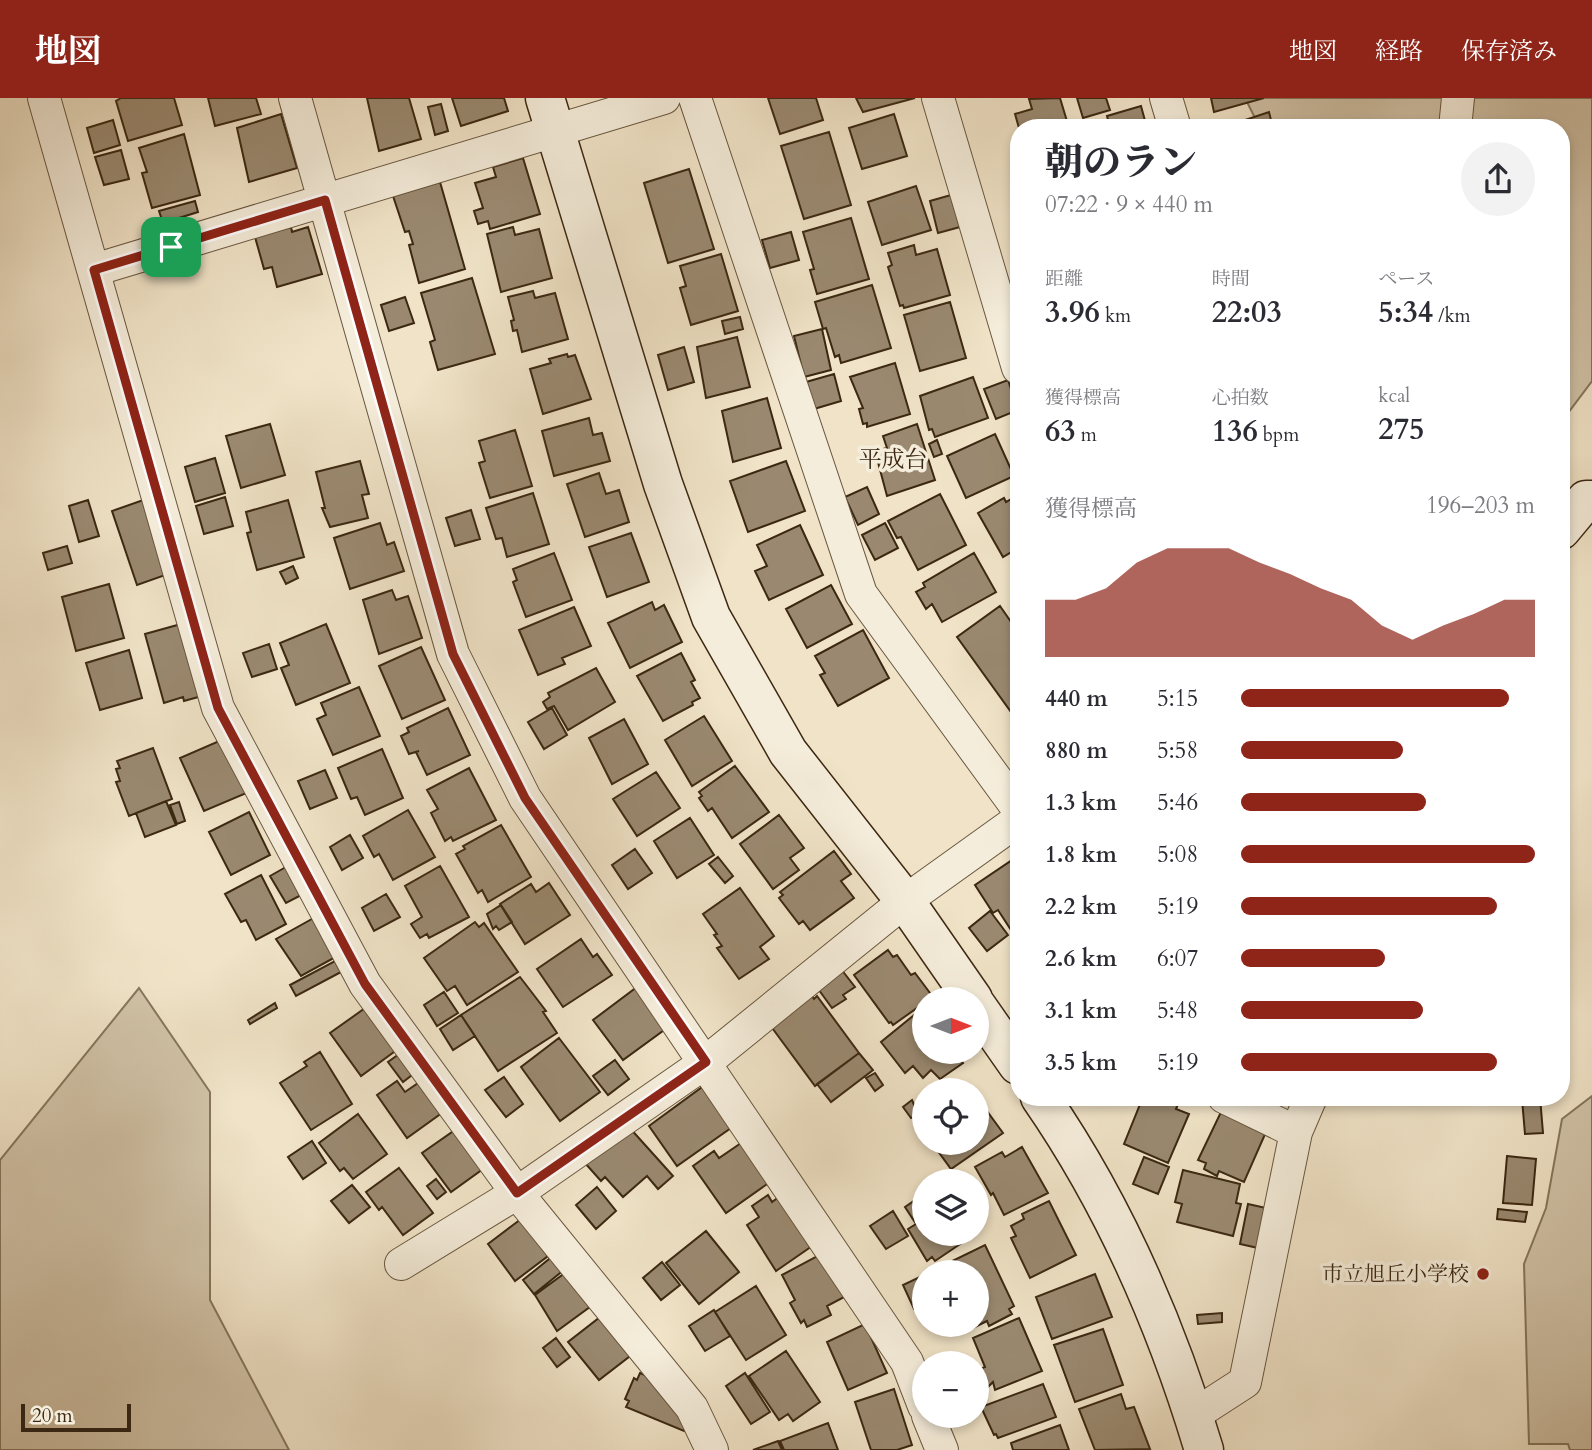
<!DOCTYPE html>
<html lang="ja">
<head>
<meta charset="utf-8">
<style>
  :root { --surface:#fff; --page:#f2f2f3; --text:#2b2b33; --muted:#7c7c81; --accent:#8f2418 }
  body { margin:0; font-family:Cardo,"Noto Serif JP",serif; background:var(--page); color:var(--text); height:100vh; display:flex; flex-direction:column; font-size:26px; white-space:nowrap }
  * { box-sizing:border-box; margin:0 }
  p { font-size:23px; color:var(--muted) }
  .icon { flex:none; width:38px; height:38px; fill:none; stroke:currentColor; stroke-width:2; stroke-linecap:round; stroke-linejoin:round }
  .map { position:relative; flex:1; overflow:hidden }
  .sheet { position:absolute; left:1010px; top:21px; width:560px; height:987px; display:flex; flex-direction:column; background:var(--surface); border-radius:28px; box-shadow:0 4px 10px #0003 }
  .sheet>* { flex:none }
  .needle { width:46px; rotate:90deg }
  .fabs { position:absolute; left:912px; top:889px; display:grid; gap:14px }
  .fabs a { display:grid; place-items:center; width:77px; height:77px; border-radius:50%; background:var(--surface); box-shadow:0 4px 10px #0003; font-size:35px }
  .scale { position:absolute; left:21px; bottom:18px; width:110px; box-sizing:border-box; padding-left:7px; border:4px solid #3c2812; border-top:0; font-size:19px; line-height:24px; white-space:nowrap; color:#3c2812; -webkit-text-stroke:5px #f5eddb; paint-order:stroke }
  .pin { position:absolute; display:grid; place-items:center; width:60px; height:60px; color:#fff; margin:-30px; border-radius:14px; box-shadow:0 4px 10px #0006 }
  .round { display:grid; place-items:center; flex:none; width:74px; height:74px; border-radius:37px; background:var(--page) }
  .overview { display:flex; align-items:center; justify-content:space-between; height:119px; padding:0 35px }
  h1 { font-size:38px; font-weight:800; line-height:52px }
  .figures { display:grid; grid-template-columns:repeat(3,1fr); gap:10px; height:119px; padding:7px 35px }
  .figures div { display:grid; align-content:center }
  .figures b { font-size:30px; font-weight:800 }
  .figures small { font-size:19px; font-weight:400 }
  .figures p { font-size:19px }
  .chart { height:196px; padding:14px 35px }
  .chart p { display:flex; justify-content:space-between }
  .chart svg { width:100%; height:126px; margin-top:7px; fill:var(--accent); opacity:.7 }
  ul { padding:0 35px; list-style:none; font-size:23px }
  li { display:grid; grid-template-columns:112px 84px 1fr; align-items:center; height:52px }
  li i { height:18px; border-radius:9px; background:var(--accent) }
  header { display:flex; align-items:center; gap:42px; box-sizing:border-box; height:98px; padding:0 35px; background:var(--accent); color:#fff }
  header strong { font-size:33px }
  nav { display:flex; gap:38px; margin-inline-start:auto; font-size:24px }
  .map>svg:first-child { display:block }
  .green { fill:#d1c3a8; stroke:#86765d; stroke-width:2 }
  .building { fill:#9a8970; stroke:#3c2812; stroke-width:2 }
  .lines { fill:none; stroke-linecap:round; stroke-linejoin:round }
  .street-casing { stroke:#69573f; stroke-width:34 }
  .secondary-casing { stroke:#3c2812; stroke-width:41 }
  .street { stroke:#f5eddb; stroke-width:32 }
  .secondary { stroke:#f5eddb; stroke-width:38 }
  .route-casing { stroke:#fff; stroke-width:14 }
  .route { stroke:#8f2418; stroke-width:9 }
  .poi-dot { fill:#8f2418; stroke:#f5eddb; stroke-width:2.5 }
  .labels { text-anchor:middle; stroke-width:7; stroke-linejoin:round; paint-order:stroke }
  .poi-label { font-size:21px; fill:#3c2812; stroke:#f5eddb; text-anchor:end }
  .neighbourhood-label { font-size:23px; fill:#3c2812; stroke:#f5eddb }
</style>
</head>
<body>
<header>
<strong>地図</strong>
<nav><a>地図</a><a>経路</a><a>保存済み</a></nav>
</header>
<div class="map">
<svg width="1592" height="1352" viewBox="0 0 1592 1352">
  <rect width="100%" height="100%" fill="#f0e3c7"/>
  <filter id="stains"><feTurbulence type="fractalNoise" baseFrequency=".00286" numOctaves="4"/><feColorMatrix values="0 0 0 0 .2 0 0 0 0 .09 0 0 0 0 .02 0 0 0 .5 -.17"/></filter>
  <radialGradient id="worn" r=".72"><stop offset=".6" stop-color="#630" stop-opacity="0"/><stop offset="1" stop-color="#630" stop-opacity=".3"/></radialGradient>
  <path class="green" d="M1245 0H1592V283L1562 323 1561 30H1260Z
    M139 890 210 994V1202L289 1352H0V1062Z
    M1592 998V1352H1570L1568 1346H1529L1524 1166 1546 1110 1562 1021Z"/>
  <path class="building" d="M121 0H174L182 27 128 43 116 3Z
    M208 0H256L261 16 215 28Z
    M367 0H409L421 41 379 53Z
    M452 0H504L508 13 461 28Z
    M768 0H816L823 22 780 36Z
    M856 0H915L863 14Z
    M1060 0 1069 30H1019L1015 16 1032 11 1029 1Z
    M1077 0H1106L1110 12 1083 20Z
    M1211 0H1264L1214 14Z
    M441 6 448 33 435 37 428 9Z
    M1141 8 1147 30H1110L1107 18Z
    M1269 14 1273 30H1227V28Z
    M281 16 297 70 249 84 237 30Z
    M894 16 907 58 862 71 849 30Z
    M113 22 120 47 94 55 87 30Z
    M829 34 851 107 804 121 781 48Z
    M184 36 200 97 152 110 142 75 147 74 139 50Z
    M121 52 129 81 104 87 95 59Z
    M523 60 540 116 490 131 488 123 478 126 474 113 483 110 475 85 496 79 493 69Z
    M689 71 714 151 668 165 644 85Z
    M440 84 465 171 419 185 409 147 413 146 409 133 405 134 393 98Z
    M916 88 931 132 882 147 868 104Z
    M951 97 960 129 938 135 930 103Z
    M195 103 198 114 163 125 159 113Z
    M851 120 869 181 817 196 810 172 814 171 803 134Z
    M291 129 292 134 308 129 322 176 277 189 272 169 264 171 255 139Z
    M513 129 515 137 539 131 552 180 501 194 487 136Z
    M791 134 799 162 770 170 762 142Z
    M914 147 916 157 937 151 950 197 904 210 903 207 900 208 888 169 892 167 888 155Z
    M721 156 738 213 691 227 680 190 686 188 680 168Z
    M472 180 495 256 438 272 430 244 435 242 421 195Z
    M872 187 891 250 841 265 839 257 835 259 826 230 823 231 815 204Z
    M533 193 535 200 555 195 568 241 522 254 517 232 513 233 511 223 514 222 508 199Z
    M405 199 414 225 389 233 381 207Z
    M950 204 966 260 920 273 904 217Z
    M740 219 743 231 725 236 722 223Z
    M822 231 831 272 804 279 794 238Z
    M737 239 750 289 706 300 697 249Z
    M684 249 694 284 668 292 658 257Z
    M567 256 568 259 575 257 591 301 543 316 530 271 551 265 549 261Z
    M895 265 910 316 867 329V325L863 326 859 311 863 310 850 279Z
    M834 276 841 303 814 311 806 284Z
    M973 279 988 320 935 339 932 331 929 332 920 298Z
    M1008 282 1018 312 996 321 984 291Z
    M767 300 781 350 733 364 722 313Z
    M589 320 593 337 602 335 610 363 554 378 542 333Z
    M270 326 285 377 241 390 226 338Z
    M917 326 935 382 887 398 875 353 887 350 883 338Z
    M515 332 532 388 490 400 479 365 485 363 479 343Z
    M995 336 1014 378 966 400 947 358Z
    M937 342 942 356 934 359 929 346Z
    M215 360 225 395 195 404 185 369Z
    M360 363 369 396 362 397 368 420 330 429 322 410H325L316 374Z
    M786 363 805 413 748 434 730 383Z
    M599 375 606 396 619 392 629 424 585 439 567 386Z
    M867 389 879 416 858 427 845 399Z
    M533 395 549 446 507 459 502 440 496 441 486 410Z
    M940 396 966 447 918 472 901 439 897 440 888 423Z
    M1018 397V450L1003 459 978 415 1004 400 1006 404Z
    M225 399 233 428 204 436 196 408Z
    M149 400 174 474 137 487 112 413Z
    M88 402 99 438 79 444 69 408Z
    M288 402 304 459 257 472 247 435 251 434 246 414Z
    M471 412 480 441 455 448 446 420Z
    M380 425 387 447 394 444 404 473 350 491 334 440Z
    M885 425 898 450 875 462 862 437Z
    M800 427 823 477 769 502 755 473 767 468 757 447Z
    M631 435 649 484 607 499 589 449Z
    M67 448 72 465 48 472 43 455Z
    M554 455 572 502 526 519 513 484 517 482 513 471Z
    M974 455 996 494 942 524 932 506 926 511 916 494 925 489 923 485Z
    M293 468 298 480 286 486 280 474Z
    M109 486 124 540 76 553 62 499Z
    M831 487 852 526 807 550 786 511Z
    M392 492 396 502 408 498 422 540 379 556 363 502Z
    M652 504 655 512 664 507 682 544 630 570 608 525Z
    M1000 508 1018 534V608L1011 614 957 539Z
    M574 509 591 548 562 560 565 566 538 577 519 532Z
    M181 526 209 596 184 603 183 599 164 605 145 536Z
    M326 526 350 585 296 607 281 570 289 567 280 545Z
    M863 532 889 580 838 608 820 577 825 575 815 558Z
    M269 546 277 571 252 579 243 555Z
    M421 549 445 602 402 621 379 568Z
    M129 552 142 600 100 612 86 565Z
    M681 555 695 582 691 584 700 600 692 604 693 607 663 623 637 578Z
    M596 570 615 604 568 632 554 608 547 611 543 604 550 599 548 595Z
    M359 589 380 638 333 657 317 621 326 617 321 605Z
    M448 610 470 657 427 677 416 654 419 653 409 656 401 638 409 634 407 630Z
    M552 610 567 637 544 651 528 624Z
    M704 618 732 663 692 688 665 642Z
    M624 621 648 666 612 686 589 640Z
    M233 637 256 691 204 713 180 660Z
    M153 650 172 701 129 718 116 684 120 683 116 671 120 670 117 663Z
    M382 651 403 700 365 717 357 699 351 701 338 670Z
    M735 668 769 714 732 740 712 710 708 713 699 700 702 698 699 694Z
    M469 670 496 722 453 743 451 739 445 743 431 715 438 711 427 692Z
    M325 672 337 700 310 711 298 683Z
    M656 674 680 710 637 738 613 701Z
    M166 703 176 727 145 739 136 715Z
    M179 704 185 723 177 726 170 707Z
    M408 712 435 759 393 782 379 756 374 759 363 738Z
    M249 714 270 757 231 777 209 734Z
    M779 717 804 750 790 760 799 772 773 791 740 746Z
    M690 720 714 757 677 780 654 743Z
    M501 727 531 779 488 804 482 792 478 795 456 756 465 751 463 748Z
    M350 737 363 760 342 772 330 749Z
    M635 751 652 775 628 791 612 767Z
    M834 753 851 776 841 783 854 800 810 832 803 823 799 826 779 800 783 797 780 794Z
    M1018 758V826L1011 832 998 812 993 815 975 787Z
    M718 759 733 778 725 785 709 766Z
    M293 765 309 793 286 805 270 778Z
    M440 768 469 819 429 840 427 836 420 840 411 826 422 819 405 788Z
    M261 777 286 826 256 842 246 822 241 824 225 796Z
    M549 785 570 817 525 846 500 806 531 786 536 794Z
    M740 790 774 838 760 849 769 861 739 881 717 850 722 848 714 837 717 836 703 816Z
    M386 796 400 819 374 833 362 810Z
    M501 807 512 824 499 832 496 828 493 831 487 816Z
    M990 813 1008 837 987 853 969 830Z
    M319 817 341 856 301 878 276 841Z
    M475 824 479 829 484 825 518 874 467 907 455 888 447 893 424 860Z
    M581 841 593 859 597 856 612 877 563 909 537 871Z
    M888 852 893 859 897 857 911 877 915 875 933 899 924 901V905L893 927 891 924 889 925 854 877Z
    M335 863 341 874 296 898 290 887Z
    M841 871 855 889 843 897 846 901 832 910 816 888Z
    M520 879 546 913 543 914 557 935 498 973 461 917Z
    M641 886 671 927 623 962 593 922Z
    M444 894 458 915 437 928 424 907Z
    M811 897 814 901 817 898 859 955 815 988 770 927Z
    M275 905 277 910 250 926 248 922Z
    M368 908 398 951 361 978 330 935Z
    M919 913 924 918V954H954L963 965 940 981 931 972 923 980 913 968 905 975 881 944Z
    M461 917 475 938 453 952 440 931Z
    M559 940 600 994 560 1023 521 969Z
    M406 951 421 970 403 984 388 964Z
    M320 954 352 1006 311 1032 280 985 307 968 304 964Z
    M859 955 873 972 831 1004 817 986Z
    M615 962 629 981 608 997 593 978Z
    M875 975 883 987 875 993 866 980Z
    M504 979 523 1006 506 1019 485 992Z
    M424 981 446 1012 407 1040 377 997 397 983 405 994Z
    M709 984 738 1025 677 1068 649 1028Z
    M976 998 1003 1035 951 1071 932 1045H976Z
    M1143 999H1181L1176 1011 1189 1016 1168 1065 1124 1046Z
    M1540 999 1543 1035 1525 1036 1522 1001Z
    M912 1002 918 1016 911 1020 903 1009Z
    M1221 1014 1266 1034 1244 1084 1219 1073 1217 1078 1204 1071 1206 1065 1198 1062Z
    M358 1016 387 1056 353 1081 344 1070 340 1073 319 1045Z
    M628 1028 673 1078 658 1091 647 1078 623 1099 605 1079 601 1083 585 1065Z
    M455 1032 483 1071 451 1094 422 1055Z
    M312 1043 326 1065 303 1081 288 1059Z
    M741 1045 770 1084 726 1115 693 1068 714 1053 719 1060Z
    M1022 1049 1048 1095 1004 1117 993 1095 991 1097 975 1069 1002 1054 1005 1059Z
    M1507 1058 1536 1061 1532 1107 1503 1105Z
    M1144 1059 1169 1069 1158 1096 1133 1086Z
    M399 1070 433 1115 403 1137 382 1109 379 1112 366 1094Z
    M1183 1072 1240 1086 1236 1105 1241 1106 1233 1138 1177 1124 1182 1106 1175 1104Z
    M436 1081 446 1094 437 1101 427 1088Z
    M352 1087 370 1109 349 1125 331 1103Z
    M597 1089 616 1113 596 1131 576 1107Z
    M783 1096 815 1146 776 1173 747 1127 759 1119 752 1108 768 1097 772 1104Z
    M924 1096V1136H975L935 1163 932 1159 927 1163 908 1131 916 1126 905 1109Z
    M1049 1103 1076 1157 1030 1180 1011 1140 1016 1138 1011 1128 1024 1121 1022 1116Z
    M1248 1106 1266 1110 1258 1150 1240 1146Z
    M1498 1111 1527 1114 1525 1124 1497 1121Z
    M893 1113 908 1138 886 1151 870 1128Z
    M525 1118 556 1152 515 1183 488 1146Z
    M706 1133 739 1174 699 1206 666 1165Z
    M985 1147 1014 1208 1009 1211 1012 1216 989 1228 987 1223 971 1231 969 1227H976V1174H943L940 1169Z
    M564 1149 575 1163 534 1196 523 1182Z
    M823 1155 846 1198 827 1208 831 1217 807 1229 804 1222 801 1225 790 1205 795 1202 782 1177Z
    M662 1164 680 1187 661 1202 643 1180Z
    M573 1169 598 1203 557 1233 535 1197Z
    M1095 1176 1112 1219 1052 1241 1036 1199Z
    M924 1177V1206L914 1211 903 1187Z
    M756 1188 786 1237 746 1262 715 1214Z
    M714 1212 730 1238 705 1253 689 1228Z
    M1222 1215V1224L1198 1226 1197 1217Z
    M604 1216 634 1255 599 1282 568 1244Z
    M1019 1220 1042 1273 995 1292 993 1284 988 1289 980 1271 985 1269 973 1240Z
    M865 1226 887 1275 848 1292 827 1244Z
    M1103 1231 1123 1287 1075 1304 1054 1247Z
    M556 1240 570 1259 557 1269 543 1250Z
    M786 1253 820 1304 793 1323 788 1316 779 1322 749 1278Z
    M640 1275 682 1292 693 1309 684 1333 626 1309 629 1303 625 1301 634 1280 637 1282Z
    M745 1275 770 1314 751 1326 726 1288Z
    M1043 1286 1056 1319 998 1340 996 1336 994 1337 981 1309Z
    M894 1291 912 1347 897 1352H871L855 1304Z
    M1121 1296 1126 1311 1134 1309 1150 1351 1095 1352 1079 1311Z
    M828 1325 838 1352H784L780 1343Z
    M1060 1327 1069 1352H1013L1011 1345Z
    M778 1343 782 1352H753Z"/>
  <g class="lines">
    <defs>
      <path id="street" d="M44 0 218 610 365 886 517 1095 692 1310 712 1352
        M295 0 453 556 525 700 907 1264 924 1308
        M695 0 861 496 1018 711
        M938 0 1018 270
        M1166 0 1175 30
        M1455 30 1458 0
        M94 172 664 0
        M1224 999 1296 1034
        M401 1166 517 1095 706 964 905 803 1018 722
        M1194 1317 1245 1284 1296 1034 1311 999
        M928 1318 942 1352"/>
      <path id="secondary" d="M545 0 663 386 711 519 788 654 905 803 973 901
        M1561 432 1586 402H1592
        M976 907 1018 967
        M1040 999C1114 1106 1167 1228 1204 1352"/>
    </defs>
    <use href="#street" class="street-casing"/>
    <use href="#secondary" class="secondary-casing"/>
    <use href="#street" class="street"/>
    <use href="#secondary" class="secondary"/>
  </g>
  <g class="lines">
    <defs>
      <path id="route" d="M325 102 453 556 525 700 706 964 517 1095 365 886 218 610 94 172Z"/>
    </defs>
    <use href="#route" class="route-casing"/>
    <use href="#route" class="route"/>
  </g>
  <circle class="poi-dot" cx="1483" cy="1176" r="7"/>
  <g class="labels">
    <g class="poi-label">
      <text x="1469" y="1183">市立旭丘小学校</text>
    </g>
    <g class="neighbourhood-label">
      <text x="893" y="369">平成台</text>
    </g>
  </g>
  <rect width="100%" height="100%" filter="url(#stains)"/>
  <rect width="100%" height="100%" fill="url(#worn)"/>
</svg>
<div class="fabs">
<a><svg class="needle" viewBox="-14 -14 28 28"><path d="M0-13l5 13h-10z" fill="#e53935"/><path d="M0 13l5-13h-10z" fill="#7c7c81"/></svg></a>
<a><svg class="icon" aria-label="locate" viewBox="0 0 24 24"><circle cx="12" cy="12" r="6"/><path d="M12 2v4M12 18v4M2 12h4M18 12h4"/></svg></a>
<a><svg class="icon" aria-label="layers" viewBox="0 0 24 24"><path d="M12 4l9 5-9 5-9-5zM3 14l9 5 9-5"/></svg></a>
<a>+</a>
<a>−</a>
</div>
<div class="scale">20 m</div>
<div class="pin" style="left:171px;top:149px;background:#1e9e55"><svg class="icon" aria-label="arrive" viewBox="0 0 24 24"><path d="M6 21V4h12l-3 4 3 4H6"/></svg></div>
<section class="sheet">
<div class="overview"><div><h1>朝のラン</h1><p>07:22 · 9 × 440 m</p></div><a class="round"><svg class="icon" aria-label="share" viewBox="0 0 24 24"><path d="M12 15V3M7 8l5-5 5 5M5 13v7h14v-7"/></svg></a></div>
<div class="figures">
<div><p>距離</p><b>3.96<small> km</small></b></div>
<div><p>時間</p><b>22:03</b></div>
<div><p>ペース</p><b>5:34<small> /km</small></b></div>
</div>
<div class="figures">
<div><p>獲得標高</p><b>63<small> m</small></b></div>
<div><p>心拍数</p><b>136<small> bpm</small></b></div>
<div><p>kcal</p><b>275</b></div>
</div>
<div class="chart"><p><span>獲得標高</span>196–203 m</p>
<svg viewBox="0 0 160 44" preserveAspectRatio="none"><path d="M0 44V24L10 24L20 20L30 11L40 6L50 6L60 6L70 11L80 15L90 20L100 24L110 33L120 38L130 33L140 29L150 24L160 24V44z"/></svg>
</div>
<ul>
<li><b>440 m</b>5:15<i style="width:91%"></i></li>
<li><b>880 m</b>5:58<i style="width:55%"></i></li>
<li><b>1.3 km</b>5:46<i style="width:63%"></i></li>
<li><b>1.8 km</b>5:08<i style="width:100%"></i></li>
<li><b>2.2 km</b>5:19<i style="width:87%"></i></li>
<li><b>2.6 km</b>6:07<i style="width:49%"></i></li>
<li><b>3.1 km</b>5:48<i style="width:62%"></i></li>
<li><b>3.5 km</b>5:19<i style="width:87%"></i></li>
</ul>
</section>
</div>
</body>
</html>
